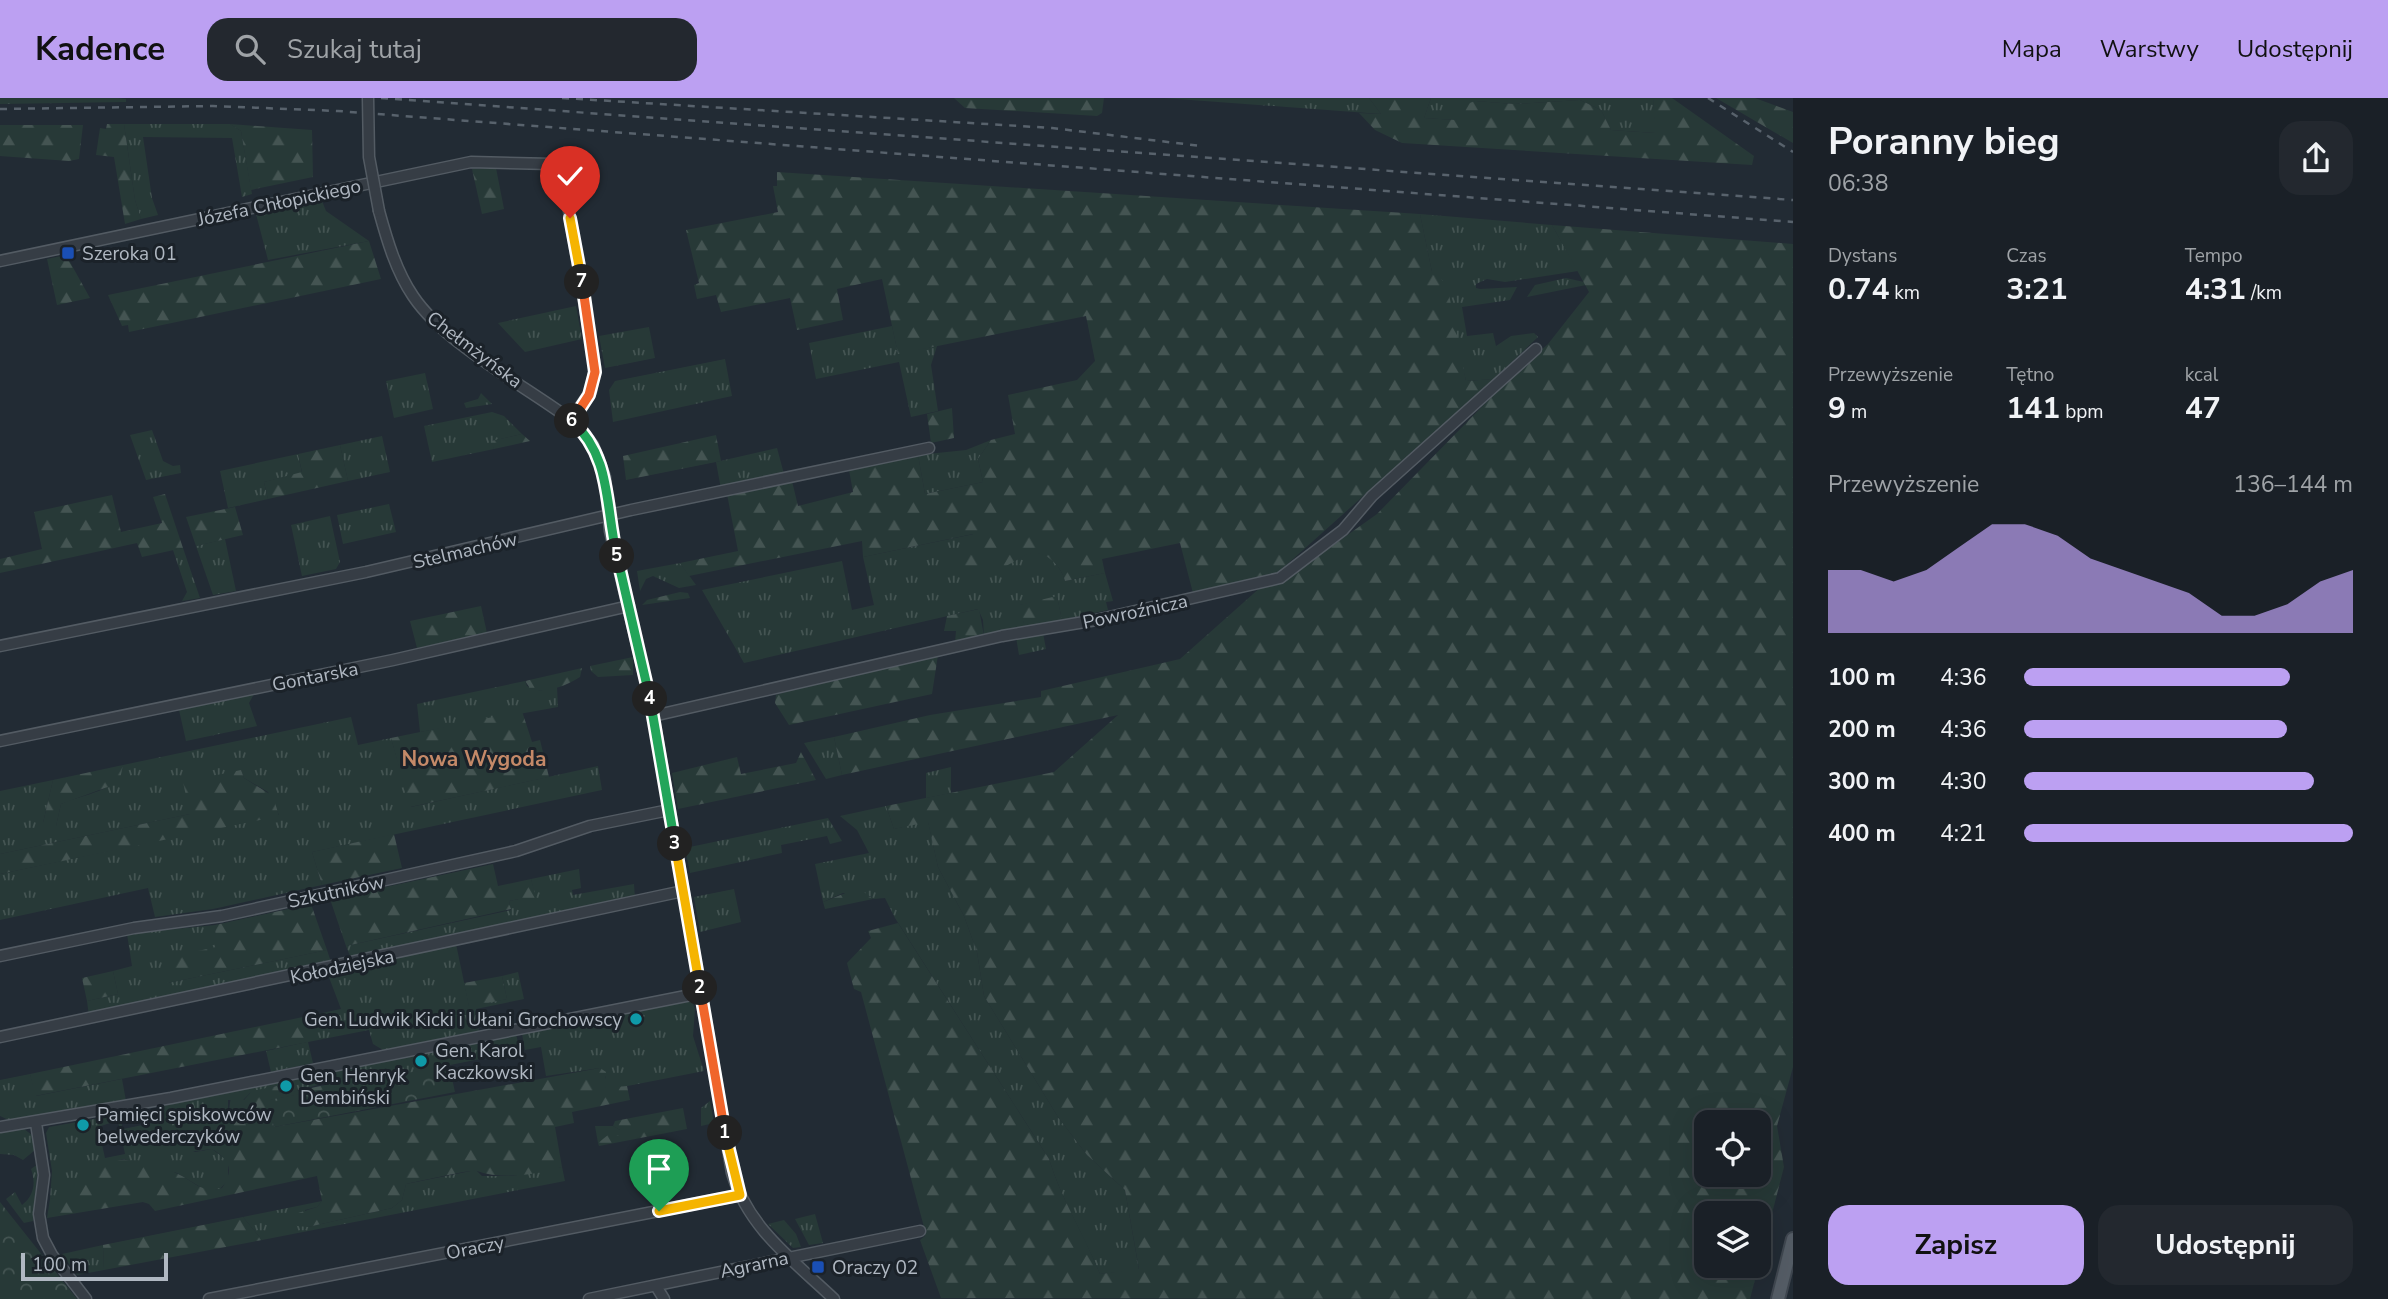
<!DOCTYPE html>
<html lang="pl">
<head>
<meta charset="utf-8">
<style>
  :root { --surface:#1a2027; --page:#23282f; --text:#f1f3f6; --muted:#9fa3a7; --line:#383e44; --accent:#bca0f2 }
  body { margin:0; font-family:"Nunito Sans",sans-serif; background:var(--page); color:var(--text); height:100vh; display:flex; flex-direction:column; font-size:26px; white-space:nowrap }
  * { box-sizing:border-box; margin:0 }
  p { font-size:23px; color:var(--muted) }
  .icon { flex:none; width:38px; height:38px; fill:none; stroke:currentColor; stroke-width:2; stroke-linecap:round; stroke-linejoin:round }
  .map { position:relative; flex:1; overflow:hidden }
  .side { display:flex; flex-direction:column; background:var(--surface); width:595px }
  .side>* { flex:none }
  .tools { position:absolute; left:1694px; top:1012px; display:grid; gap:14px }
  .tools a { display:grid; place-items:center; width:77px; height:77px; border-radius:14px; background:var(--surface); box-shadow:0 7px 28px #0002,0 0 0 2px var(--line); font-size:35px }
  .scale { position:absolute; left:21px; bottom:18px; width:147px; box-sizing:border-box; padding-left:7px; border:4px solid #b0b8c2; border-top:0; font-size:19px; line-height:24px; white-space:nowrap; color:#b0b8c2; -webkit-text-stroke:5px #1b2229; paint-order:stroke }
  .pin { position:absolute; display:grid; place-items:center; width:60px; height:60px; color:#fff; margin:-72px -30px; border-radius:50% 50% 50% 0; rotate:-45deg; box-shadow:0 0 7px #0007 }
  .pin .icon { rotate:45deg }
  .km { position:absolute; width:35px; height:35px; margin:-18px; border-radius:50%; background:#222; color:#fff; font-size:19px; line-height:35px; text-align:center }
  .round { display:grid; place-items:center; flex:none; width:74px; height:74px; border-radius:21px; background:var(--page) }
  .headline { display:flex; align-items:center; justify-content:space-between; height:119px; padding:0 35px }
  h1 { font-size:38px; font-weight:700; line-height:52px }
  .stats { display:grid; grid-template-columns:repeat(3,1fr); gap:10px; height:119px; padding:7px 35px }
  .stats div { display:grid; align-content:center }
  .stats b { font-size:30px; font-weight:700 }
  .stats small { font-size:19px; font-weight:400 }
  .stats p { font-size:19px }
  .chart { height:196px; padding:14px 35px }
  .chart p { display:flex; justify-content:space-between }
  .chart svg { width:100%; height:126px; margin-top:7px; fill:var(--accent); opacity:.7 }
  .primary-button { display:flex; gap:14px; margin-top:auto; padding:14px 35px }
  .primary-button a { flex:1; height:80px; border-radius:21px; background:var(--accent); color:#111; font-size:28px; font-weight:700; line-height:80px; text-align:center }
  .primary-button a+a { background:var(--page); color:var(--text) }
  ul { padding:0 35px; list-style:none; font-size:23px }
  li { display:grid; grid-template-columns:112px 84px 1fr; align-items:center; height:52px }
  li i { height:18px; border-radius:9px; background:var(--accent) }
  header { display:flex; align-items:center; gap:42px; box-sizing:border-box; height:98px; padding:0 35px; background:var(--accent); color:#111 }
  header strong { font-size:33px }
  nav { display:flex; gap:38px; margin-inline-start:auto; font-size:24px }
  .search { width:490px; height:63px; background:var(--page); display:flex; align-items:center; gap:18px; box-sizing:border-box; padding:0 24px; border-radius:21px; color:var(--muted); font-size:26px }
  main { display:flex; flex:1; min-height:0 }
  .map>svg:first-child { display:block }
  .grass { fill:url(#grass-tufts) }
  .forest { fill:url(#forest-firs); fill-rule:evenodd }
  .park { fill:url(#park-crowns) }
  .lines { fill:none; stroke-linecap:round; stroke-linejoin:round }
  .minor-casing { stroke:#535b63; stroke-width:13 }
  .major-casing { stroke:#3f464f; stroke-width:16 }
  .minor { stroke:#363d45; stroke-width:10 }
  .major { stroke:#545c65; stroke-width:12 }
  .rail { stroke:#58626c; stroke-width:2.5; stroke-dasharray:7 7; stroke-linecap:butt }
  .minor-bridge-casing { stroke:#535b63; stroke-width:13; stroke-linecap:butt }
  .minor-bridge { stroke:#363d45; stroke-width:10 }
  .split-1-casing { stroke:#fff; stroke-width:14 }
  .split-2-casing { stroke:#fff; stroke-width:14 }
  .split-3-casing { stroke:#fff; stroke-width:14 }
  .split-4-casing { stroke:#fff; stroke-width:14 }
  .split-5-casing { stroke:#fff; stroke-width:14 }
  .split-6-casing { stroke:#fff; stroke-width:14 }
  .split-7-casing { stroke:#fff; stroke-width:14 }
  .split-8-casing { stroke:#fff; stroke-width:14 }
  .split-1 { stroke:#f5b400; stroke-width:9 }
  .split-2 { stroke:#f0652b; stroke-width:9 }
  .split-3 { stroke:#f5b400; stroke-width:9 }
  .split-4 { stroke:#22a559; stroke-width:9 }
  .split-5 { stroke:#22a559; stroke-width:9 }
  .split-6 { stroke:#22a559; stroke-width:9 }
  .split-7 { stroke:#f0652b; stroke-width:9 }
  .split-8 { stroke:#f5b400; stroke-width:9 }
  .transit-dot { fill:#1a4fb4; stroke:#1b2229; stroke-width:2.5 }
  .culture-dot { fill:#0f9aa8; stroke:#1b2229; stroke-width:2.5 }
  .labels { text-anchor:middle; stroke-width:6; stroke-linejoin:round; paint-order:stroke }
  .street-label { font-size:19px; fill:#b0b8c2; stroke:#1b2229 }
  .poi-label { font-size:19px; fill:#b0b8c2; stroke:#1b2229; text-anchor:start }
  .neighbourhood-label { font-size:21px; font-weight:bold; fill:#c48968; stroke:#1b2229 }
</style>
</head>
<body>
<header>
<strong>Kadence</strong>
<div class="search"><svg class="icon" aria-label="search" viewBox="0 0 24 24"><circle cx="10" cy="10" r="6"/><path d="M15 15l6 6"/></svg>Szukaj tutaj</div>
<nav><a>Mapa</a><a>Warstwy</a><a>Udostępnij</a></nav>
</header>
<main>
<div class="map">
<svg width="1793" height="1201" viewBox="0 0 1793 1201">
  <defs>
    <pattern id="grass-tufts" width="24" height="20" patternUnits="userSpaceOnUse" patternTransform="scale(1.75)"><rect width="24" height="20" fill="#273937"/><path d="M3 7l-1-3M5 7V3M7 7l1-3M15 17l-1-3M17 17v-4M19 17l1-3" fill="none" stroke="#445452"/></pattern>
    <pattern id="forest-firs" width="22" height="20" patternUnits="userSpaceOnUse" patternTransform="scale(1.75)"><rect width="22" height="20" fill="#273937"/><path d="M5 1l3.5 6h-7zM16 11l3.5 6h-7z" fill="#445452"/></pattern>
    <pattern id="park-crowns" width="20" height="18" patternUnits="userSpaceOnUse" patternTransform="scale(1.75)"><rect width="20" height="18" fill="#273937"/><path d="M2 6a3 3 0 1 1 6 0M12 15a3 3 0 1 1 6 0" fill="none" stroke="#445452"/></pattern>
  </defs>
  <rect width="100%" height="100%" fill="#222b34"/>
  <path class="grass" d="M0 0H118L126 1V4L0 6Z
    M1164 0H1369L1381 16Z
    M1431 0H1653L1656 35 1611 32 1601 12 1580 2 1514 6 1475 3 1456 22 1424 20Z
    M124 26H230L241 33 252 96 242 99 232 40 143 39 152 100 158 117 141 121 135 102Z
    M322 103 326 113 369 143 268 162 256 116Z
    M1420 116 1552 127 1578 173 1505 184 1487 181 1476 186V190L1480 191 1517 189 1510 202 1462 209 1467 238 1493 235 1496 248 1511 238 1534 235 1538 239 1494 281 1466 283 1456 240 1432 174Z
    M1566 180 1584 184 1586 187 1527 199 1535 187Z
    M576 208 582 241 525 254 498 225Z
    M892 228 898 255 937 248 931 267 938 313 911 319 899 264 816 281 809 245Z
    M649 229 655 260 605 270 599 238Z
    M725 261 732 298 613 324 609 292 615 283Z
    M425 275 433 311 394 320 386 283Z
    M481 295 492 306 466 310 464 305 478 301Z
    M492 314 504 318 522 336 492 343 494 351 432 364 424 328Z
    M152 332 163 363 173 368 180 367 181 375 146 382 130 337Z
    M382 338 390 374 348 383 340 347Z
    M991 342 978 361 983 384 925 396 918 357 966 352Z
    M777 350 784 376 721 391 716 364Z
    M298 356 302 375 264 384 268 401 228 410 220 373Z
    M389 406 396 434 343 446 337 417Z
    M330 418 340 464 336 471 302 478 291 427Z
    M974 436 961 470C977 468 994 467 1010 464 1017 463 1019 460 1025 457 1044 448 1061 467 1065 483L1105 475 1113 503 1106 504 1108 512 1062 522 1057 499 1020 507 1025 530 984 538 983 522 978 511 744 565 702 492 842 463 852 512 874 507 863 459Z
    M225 441 236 493 213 497 196 448Z
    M183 450 200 500 182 503 187 494 173 452Z
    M680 465 696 487 679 490 653 478 646 481 640 493 637 473Z
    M1043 535 1046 551 1019 557 1016 539Z
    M525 583 527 588 539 593 557 589 558 609 420 634 417 606Z
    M254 596 249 605 257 628 186 643 179 612Z
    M351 619 358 647 391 640 411 709 598 668 602 692 312 754 322 787 213 811 155 819 148 790 0 822V776L279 717 268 694 244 680 241 672 190 716 0 756V693L53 682 43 725 56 728 61 706C85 695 117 695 123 667Z
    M834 639 842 677 826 681 804 645Z
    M951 669V695L926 700V675Z
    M886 708 894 731 928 723 938 769 964 818 977 854 984 898 1058 1019 1087 1057 1125 1092 1139 1172 1100 1176C1084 1137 1061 1101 1049 1061L895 820 885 800 873 801 870 798 843 795 823 804 815 766 869 755 857 732 840 718Z
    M828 720 842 743 830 746 827 738 781 747 782 755 690 775 685 750Z
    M579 771 581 790 572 792 573 797 634 786 635 801 352 863 346 848 511 812 509 803 519 801 537 806 531 781Z
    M734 791 741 824 700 834 694 799Z
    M215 827 217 849 168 885 327 852 332 867 89 918 87 903 118 896 113 873 132 868 127 836Z
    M456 846 469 908 507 901 502 878 518 874 524 901 476 911 479 933 383 952 373 946 369 932 308 944 313 965 271 974 266 953 307 944 303 919 341 911 327 874Z
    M692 903 695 911 693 938 704 973 607 992 603 987 606 979 600 970 546 978 541 949 525 952 522 936Z
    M516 936 520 953 380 981V977L321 986 282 997 276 988 250 995 243 1002H228V1019L222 1023 212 1040 178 1047 195 1054 212 1051 228 1063V1082L220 1091 207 1093 177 1075 123 1061 103 1070 58 1100 50 1101 52 1073 46 1035 49 1029 106 1019 110 1025 98 1029 105 1060 125 1056 117 1018 141 1013 142 1016 124 1019 121 1024 123 1031 163 1023 161 1008Z
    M30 976 36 998 122 981 126 1003 13 1024 0 1018V982Z
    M710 1003 714 1025 701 1028V1010Z
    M595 1028H613L620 1032 621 1038 598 1045Z
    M24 1031 32 1037 35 1052 23 1062 14 1057 0 1056V1033Z
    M38 1066 33 1123 24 1125 6 1101 15 1094 22 1107C34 1098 36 1085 31 1071Z
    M562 1069 565 1083 262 1142 243 1119 322 1103 317 1109 305 1112 308 1129 392 1110 402 1102 406 1086 476 1072 482 1078H512Z
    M815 1116 823 1145 809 1147 795 1121Z
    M784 1122 796 1136 801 1149 793 1150 768 1126Z
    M103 1147 104 1172 77 1177 62 1156Z"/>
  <path class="forest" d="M954 0H1104L1102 15 1097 18 965 10Z
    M1369 0H1431L1424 20 1456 22 1459 9 1475 3 1514 6 1580 2 1601 12 1611 32 1655 35 1653 0H1672L1754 58 1752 67 1402 45 1375 32 1359 15 1381 16Z
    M1716 0H1755L1793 14V45Z
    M107 26H124L135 102 141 121 125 126 114 59 96 57 100 30 106 31Z
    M230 26 312 32 313 79 251 92 241 33Z
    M0 27H83L79 61 69 63 0 58Z
    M496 70 504 111 482 116 472 71Z
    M777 74 1420 116 1432 174 1447 186 1466 283 1494 281 1274 478 1193 495 1180 445 1102 461 1105 475 1065 483C1061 467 1043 448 1024 458 1014 463 1005 470 994 472 983 474 971 471 960 470L973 436 863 459 862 443 689 478 680 465 738 453 727 396 792 383 798 408 853 394 849 372 918 357 925 396 983 384 978 361 991 342 1015 336 1008 297 1077 282 1095 263 1086 218 898 256 882 181 837 191 843 222 797 232 790 200 721 214 716 197 697 201 694 187 699 185 686 132 778 114 773 88H777Z
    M1552 127 1793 146V969L1777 1028 1784 1069 1750 1201 941 1200 920 1142 925 1138 924 1129 861 894 854 891 847 865 871 840 868 833 898 825 1049 1061C1061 1101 1084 1136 1100 1176L1139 1171 1125 1092 1087 1057 1058 1019 984 898 977 854 964 818 938 769 928 724 894 731 886 708 1054 674 1118 617 842 677 834 639 930 617 1041 599V593L1180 561 1262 488 1280 485 1377 416 1512 278 1548 246 1589 194ZM1706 1024H1759V1076H1706ZM1706 1115H1759V1167H1706Z
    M369 143 381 181 129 234 128 227 122 228 108 197Z
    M66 157 90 200 57 207 47 161Z
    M952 310 954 340 931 345 927 316Z
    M522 336 530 343 494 351 491 343Z
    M716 337 721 363 626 382 623 358Z
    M340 347 348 383 268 401 264 384 302 374 298 356Z
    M165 396 183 450 142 459 137 445 0 475V461L42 451 34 414 112 397 121 434 162 425 153 399Z
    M235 409 243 437 196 448 186 419Z
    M680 494 688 495 690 500 642 507 647 502Z
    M1057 498 1062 522 1025 530 1019 507Z
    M481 508 487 535 417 550 410 523Z
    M979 511 984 538 955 544 956 533H944L947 518Z
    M938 557 932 596 789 627 775 605 776 597 800 589Z
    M633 559V577L598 579 591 573 590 568Z
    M582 570 580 579C566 588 548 594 532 593L525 583Z
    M522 613 532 644 540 642 549 679 410 709 391 640Z
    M801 654 816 682 678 711 672 675 737 659 741 676 796 665Z
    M123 667 120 681 113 687 61 706 56 728 51 733 45 732 43 725 53 682Z
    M241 672 244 680 273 698 279 718 0 776V756L190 716 183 684Z
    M394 736 402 770 322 787 312 754Z
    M493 766 498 788 531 781 538 806 521 810 519 801 509 803 511 811 346 848 330 801Z
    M853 792 864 794 873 801 825 811 823 804Z
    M311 806 327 852 168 885 162 861 216 849 215 827Z
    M113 873 118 896 87 903 82 880Z
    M502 878 507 901 469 909 464 885Z
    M303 919 308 944 35 998 30 976Z
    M600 970 606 974 605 990 627 988 630 1002 572 1014 574 1025 555 1029 562 1069C535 1077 502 1082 477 1073 471 1071 417 1084 406 1086L402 1102 392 1110 308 1129 297 1128 291 1123 295 1116 317 1109 322 1103 317 1078 155 1113 149 1106 143 1104 47 1120 50 1101C72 1098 101 1059 126 1062 141 1064 165 1069 178 1076 195 1084 202 1096 222 1090 234 1072 230 1062 212 1051L188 1054 178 1047 212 1040 210 1028 228 1019 231 998 237 997 244 1002 252 993 277 988 279 994C286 998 361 978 377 975L380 977V981L270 1002 274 1029Z
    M683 1010 687 1031 599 1048 598 1045 608 1037 620 1038V1032L613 1028 615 1023Z
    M243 1119 262 1142 104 1172 103 1147Z"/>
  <path class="park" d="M449 967 455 994 274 1029 269 1002Z
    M0 1104 77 1201H0Z"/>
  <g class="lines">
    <defs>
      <path id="minor" d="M379 113C387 142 396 173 413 198 445 246 524 287 571 322L593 347 605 379 610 433 651 605 732 1075C748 1130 794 1163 834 1201
        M0 163 471 64 552 66 563 77 595 269 591 293 571 322
        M0 548 366 474 631 412 929 350
        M653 618 1002 538 1096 522 1280 480 1343 432 1372 398 1536 251
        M0 643 393 562 629 508
        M0 858 134 830 222 818 295 802 516 753 590 728 669 712
        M0 939 683 793
        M36 1025 44 1077 39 1116 43 1140 52 1157 86 1201
        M0 1029 171 1000 701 895
        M656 1188 664 1201
        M209 1201 740 1097
        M589 1201 920 1133"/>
      <path id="major" d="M1778 1201 1793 1141"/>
    </defs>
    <use href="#minor" class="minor-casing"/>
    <use href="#major" class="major-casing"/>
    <use href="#minor" class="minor"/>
    <use href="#major" class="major"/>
    <path class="rail" d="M381 0 1793 102
      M562 0 1052 30 1201 48
      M1708 0 1793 54
      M0 11 213 8 338 13 1793 124"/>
    <defs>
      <path id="minor-bridge" d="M368 0 369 59 379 113"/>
    </defs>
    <use href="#minor-bridge" class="minor-bridge-casing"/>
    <use href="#minor-bridge" class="minor-bridge"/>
  </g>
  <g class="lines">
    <defs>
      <path id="split-1" d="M659 1113 740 1097 725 1035"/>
      <path id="split-2" d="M700 890 725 1035"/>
      <path id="split-3" d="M675 746 700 890"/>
      <path id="split-4" d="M650 601 675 746"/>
      <path id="split-5" d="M617 458 650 601"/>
      <path id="split-6" d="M572 323C612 359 605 409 617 458"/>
      <path id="split-7" d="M572 323 589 297 595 274 582 184"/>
      <path id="split-8" d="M570 120 582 184"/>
    </defs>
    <use href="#split-1" class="split-1-casing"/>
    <use href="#split-2" class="split-2-casing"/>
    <use href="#split-3" class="split-3-casing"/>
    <use href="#split-4" class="split-4-casing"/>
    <use href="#split-5" class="split-5-casing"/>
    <use href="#split-6" class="split-6-casing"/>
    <use href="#split-7" class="split-7-casing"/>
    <use href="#split-8" class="split-8-casing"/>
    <use href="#split-1" class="split-1"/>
    <use href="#split-2" class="split-2"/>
    <use href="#split-3" class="split-3"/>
    <use href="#split-4" class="split-4"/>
    <use href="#split-5" class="split-5"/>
    <use href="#split-6" class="split-6"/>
    <use href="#split-7" class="split-7"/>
    <use href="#split-8" class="split-8"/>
  </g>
  <g class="transit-dot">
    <rect x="61" y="148" width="14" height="14" rx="3.5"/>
    <rect x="811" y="1162" width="14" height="14" rx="3.5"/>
  </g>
  <g class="culture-dot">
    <circle cx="636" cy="921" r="7"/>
    <circle cx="421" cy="963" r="7"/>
    <circle cx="286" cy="988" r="7"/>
    <circle cx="83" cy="1027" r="7"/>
  </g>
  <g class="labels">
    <g class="street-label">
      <text transform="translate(279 104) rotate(-12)" y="7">Józefa Chłopickiego</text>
      <text transform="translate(475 251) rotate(37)" y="7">Chełmżyńska</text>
      <text transform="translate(465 452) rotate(-13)" y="7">Stelmachów</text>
      <text transform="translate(1135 513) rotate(-12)" y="7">Powroźnicza</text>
      <text transform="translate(315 578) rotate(-11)" y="7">Gontarska</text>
      <text transform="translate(336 793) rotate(-12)" y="7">Szkutników</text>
      <text transform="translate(342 868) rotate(-12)" y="7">Kołodziejska</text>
      <text transform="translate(475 1149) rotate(-11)" y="7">Oraczy</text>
      <text transform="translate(754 1166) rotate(-12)" y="7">Agrarna</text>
    </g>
    <g class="poi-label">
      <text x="82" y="162">Szeroka 01</text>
      <text x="622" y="928" text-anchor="end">Gen. Ludwik Kicki i Ułani Grochowscy</text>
      <text x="435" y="959">Gen. Karol<tspan x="435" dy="22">Kaczkowski</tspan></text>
      <text x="300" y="984">Gen. Henryk<tspan x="300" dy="22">Dembiński</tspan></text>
      <text x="97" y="1023">Pamięci spiskowców<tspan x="97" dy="22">belwederczyków</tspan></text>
      <text x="832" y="1176">Oraczy 02</text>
    </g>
    <g class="neighbourhood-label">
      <text x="474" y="668">Nowa Wygoda</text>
    </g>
  </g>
</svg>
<div class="tools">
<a><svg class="icon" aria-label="locate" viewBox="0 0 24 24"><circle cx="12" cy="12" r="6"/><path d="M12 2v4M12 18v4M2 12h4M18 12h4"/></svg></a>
<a><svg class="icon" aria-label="layers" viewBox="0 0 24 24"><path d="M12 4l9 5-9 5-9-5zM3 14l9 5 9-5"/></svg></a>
</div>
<div class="scale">100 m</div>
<div class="pin" style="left:659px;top:1113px;background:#1e9e55"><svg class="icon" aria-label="arrive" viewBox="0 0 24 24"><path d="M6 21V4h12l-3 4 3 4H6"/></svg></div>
<div class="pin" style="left:570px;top:120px;background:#d93025"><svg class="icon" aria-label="check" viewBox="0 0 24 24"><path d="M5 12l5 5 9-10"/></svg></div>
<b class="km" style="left:725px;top:1035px">1</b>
<b class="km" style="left:700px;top:890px">2</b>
<b class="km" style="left:675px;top:746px">3</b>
<b class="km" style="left:650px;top:601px">4</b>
<b class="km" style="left:617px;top:458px">5</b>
<b class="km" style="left:572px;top:323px">6</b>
<b class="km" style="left:582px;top:184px">7</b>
</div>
<section class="side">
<div class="headline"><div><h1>Poranny bieg</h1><p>06:38</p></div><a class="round"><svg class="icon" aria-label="share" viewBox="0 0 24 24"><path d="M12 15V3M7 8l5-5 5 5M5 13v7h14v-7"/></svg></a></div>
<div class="stats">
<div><p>Dystans</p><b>0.74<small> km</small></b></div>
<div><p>Czas</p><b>3:21</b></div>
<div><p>Tempo</p><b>4:31<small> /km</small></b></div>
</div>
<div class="stats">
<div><p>Przewyższenie</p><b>9<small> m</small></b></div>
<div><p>Tętno</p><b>141<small> bpm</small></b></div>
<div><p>kcal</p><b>47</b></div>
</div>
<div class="chart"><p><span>Przewyższenie</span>136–144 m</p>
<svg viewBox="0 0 160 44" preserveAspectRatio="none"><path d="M0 44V22L10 22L20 26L30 22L40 14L50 6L60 6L70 10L80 18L90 22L100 26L110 30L120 38L130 38L140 34L150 26L160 22V44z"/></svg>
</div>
<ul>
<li><b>100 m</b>4:36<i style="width:81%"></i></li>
<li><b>200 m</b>4:36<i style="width:80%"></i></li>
<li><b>300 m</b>4:30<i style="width:88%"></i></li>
<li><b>400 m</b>4:21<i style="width:100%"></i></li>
</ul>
<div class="primary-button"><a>Zapisz</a><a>Udostępnij</a></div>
</section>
</main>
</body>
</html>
